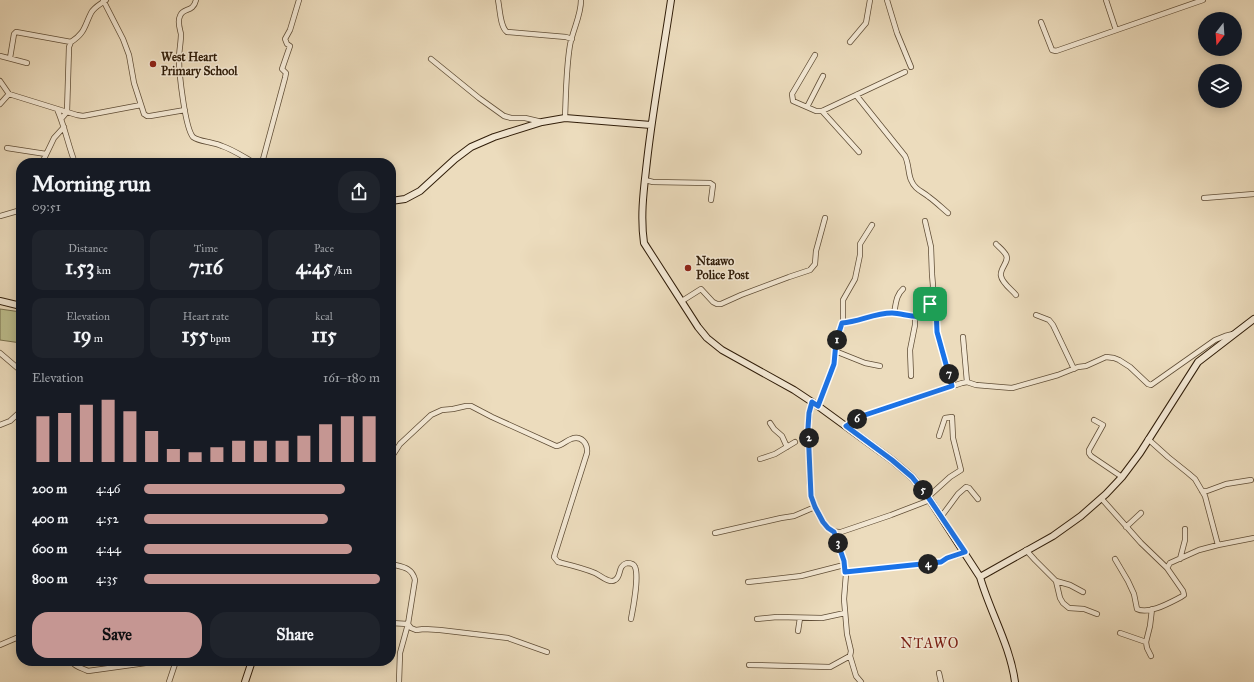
<!DOCTYPE html>
<html lang="en">
<head>
<meta charset="utf-8">
<style>
  :root { --surface:#171b24; --page:#20242c; --text:#f1f3f6; --muted:#9ea1a6; --accent:#c59692 }
  body { margin:0; font-family:"IM FELL Great Primer",serif; background:var(--page); color:var(--text); height:100vh; display:flex; flex-direction:column; font-size:15px; white-space:nowrap }
  * { box-sizing:border-box; margin:0 }
  p { font-size:13px; color:var(--muted) }
  .icon { flex:none; width:22px; height:22px; fill:none; stroke:currentColor; stroke-width:2; stroke-linecap:round; stroke-linejoin:round }
  .map { position:relative; flex:1; overflow:hidden }
  .sheet { position:absolute; left:16px; top:158px; width:380px; height:508px; display:flex; flex-direction:column; background:var(--surface); border-radius:16px; box-shadow:0 2px 10px #0003 }
  .sheet>* { flex:none }
  .needle { width:26px; rotate:197deg }
  .controls { position:absolute; left:1198px; top:12px; display:grid; gap:8px }
  .controls a { display:grid; place-items:center; width:44px; height:44px; border-radius:50%; background:var(--surface); box-shadow:0 2px 10px #0003; font-size:20px }
  .pin { position:absolute; display:grid; place-items:center; width:34px; height:34px; color:#fff; margin:-17px; border-radius:8px; box-shadow:0 2px 6px #0006 }
  .km { position:absolute; width:20px; height:20px; margin:-10px; border-radius:50%; background:#222; color:#fff; font-size:11px; line-height:20px; text-align:center }
  .round { display:grid; place-items:center; flex:none; width:42px; height:42px; border-radius:16px; background:var(--page) }
  .summary { display:flex; align-items:center; justify-content:space-between; height:68px; padding:0 16px }
  h1 { font-size:22px; font-weight:700; line-height:30px }
  .metrics { display:grid; grid-template-columns:repeat(3,1fr); gap:6px; height:68px; padding:4px 16px }
  .metrics div { display:grid; align-content:center; border-radius:10px; background:var(--page); text-align:center }
  .metrics b { font-size:20px; font-weight:700 }
  .metrics small { font-size:11px; font-weight:400 }
  .metrics p { font-size:11px }
  .chart { height:112px; padding:8px 16px }
  .chart p { display:flex; justify-content:space-between }
  .chart svg { width:100%; height:72px; margin-top:4px; stroke:var(--accent); stroke-width:6 }
  .action { display:flex; gap:8px; margin-top:auto; padding:8px 16px }
  .action a { flex:1; height:46px; border-radius:16px; background:var(--accent); color:#111; font-size:16px; font-weight:700; line-height:46px; text-align:center }
  .action a+a { background:var(--page); color:var(--text) }
  ul { padding:0 16px; list-style:none; font-size:13px }
  li { display:grid; grid-template-columns:64px 48px 1fr; align-items:center; height:30px }
  li i { height:10px; border-radius:5px; background:var(--accent) }
  .map>svg:first-child { display:block }
  .pitch { fill:#bdbf8e; stroke:#766e4c }
  .lines { fill:none; stroke-linecap:round; stroke-linejoin:round }
  .street-casing { stroke:#5f4d36; stroke-width:6 }
  .secondary-casing { stroke:#301d09; stroke-width:8 }
  .street { stroke:#f3e8d4; stroke-width:4.5 }
  .secondary { stroke:#f3e8d4; stroke-width:6 }
  .route-casing { stroke:#fff; stroke-width:8 }
  .route { stroke:#1a73e8; stroke-width:5 }
  .poi-dot { fill:#8f2418; stroke:#f3e8d4; stroke-width:1.5 }
  .labels { text-anchor:middle; stroke-width:3; stroke-linejoin:round; paint-order:stroke }
  .poi-label { font-size:12px; font-weight:bold; fill:#301d09; stroke:#f3e8d4; text-anchor:start }
  .quarter-label { font-size:14px; letter-spacing:1px; fill:#7a1f14; stroke:#f3e8d4 }
</style>
</head>
<body>
<div class="map">
<svg width="1254" height="682" viewBox="0 0 1254 682">
  <rect width="100%" height="100%" fill="#ecdcbd"/>
  <filter id="stains"><feTurbulence type="fractalNoise" baseFrequency=".005" numOctaves="4"/><feColorMatrix values="0 0 0 0 .2 0 0 0 0 .09 0 0 0 0 .02 0 0 0 .5 -.17"/></filter>
  <radialGradient id="worn" r=".72"><stop offset=".6" stop-color="#630" stop-opacity="0"/><stop offset="1" stop-color="#630" stop-opacity=".3"/></radialGradient>
  <path class="pitch" d="M0 309 21 312V343L0 340Z"/>
  <g class="lines">
    <defs>
      <path id="street" d="M103 0 123 39 129 55 134 83 144 114 147 116H150L185 110
        M196 0C193 13 183 7 180 16 177 22 180 29 181 34 181 42 179 51 179 59 179 73 185 128 193 137 197 140 203 141 208 142 212 143 218 144 222 146 234 150 245 158 255 163
        M498 0C500 9 500 27 507 32L566 37 572 39
        M887 0 897 33 911 67
        M1106 0 1116 30
        M1041 22 1052 50 1056 51 1203 0
        M850 42 866 23 870 0
        M815 55 792 94 793 101 816 111H822L905 72
        M0 56 27 63
        M10 58 14 34 16 32 71 42
        M431 59 479 98 504 116 511 118H525L542 122
        M0 81 9 94 0 104
        M9 94 67 112 69 47 71 42C85 33 84 27 91 13 94 7 101 4 106 0
        M856 95 905 156C909 164 908 173 911 180 915 190 922 191 929 197 936 202 942 208 948 213
        M807 107 823 76
        M57 109C65 127 68 145 75 163
        M822 111 859 152
        M565 118C566 94 566 69 570 45 573 29 581 16 581 0
        M61 119 67 112 77 115 83 116 141 105
        M7 148 46 154
        M42 163 54 138 64 127
        M262 163 285 78 286 73 282 69 290 46 287 44 285 39 290 30 299 0
        M645 180 653 182 710 183 713 185 711 200
        M1204 198 1254 194
        M0 216 21 210
        M996 244C999 247 1004 251 1006 255 1010 261 999 269 1001 276 1002 283 1012 290 1016 295
        M682 301 701 289 713 302 717 304H721L741 295 789 277 810 270 815 264 816 251 825 218
        M930 304 936 308 937 332 952 387
        M894 313C896 304 896 295 903 289
        M1036 315 1049 320 1053 325 1074 369
        M843 323C859 322 874 313 891 313 902 312 915 320 925 314L931 300 933 286 932 274 931 247 925 221
        M963 337 967 382
        M835 351 865 363 880 366
        M0 353 21 371
        M911 376 910 350 915 325V316
        M812 402C807 421 809 440 810 460 810 472 808 486 812 497 815 510 824 534 841 532L891 515 930 500
        M818 406 834 364 836 342 843 323V300L855 279 860 255V244L872 225
        M1094 420 1103 425 1089 450V453L1091 456 1122 477
        M770 423 774 429 782 436 787 447
        M0 425 10 421 21 411
        M846 426 862 416 962 383 967 382 976 385 1012 388 1058 375 1078 367 1086 366 1106 357 1114 358 1119 360 1130 367 1148 384 1151 385 1215 340 1225 336 1233 334
        M1148 439 1168 457 1188 473 1195 479 1205 496 1218 545
        M391 458 400 444 431 415 442 410 453 409 466 406H471L492 417 556 446C562 446 565 441 571 439 581 435 588 443 587 453L554 557 558 562C570 565 583 568 595 573 600 575 609 584 615 580 622 576 617 566 627 563 631 563 634 564 635 567 639 576 633 609 631 619
        M760 459 775 454 795 442
        M1202 491H1207L1226 484 1251 480
        M928 497 950 477 961 470 953 438 952 417 945 418 939 436
        M1101 498 1141 543 1167 568
        M941 517 958 494 966 487 969 488 978 499
        M1126 527 1141 513
        M715 533 781 518 794 516 815 507
        M1026 550 1035 560 1056 581 1060 598 1063 603 1069 608 1084 609 1097 614
        M1115 559 1128 581 1134 594 1137 609C1149 615 1171 602 1181 597L1184 595 1183 591 1167 568 1170 563 1199 550 1218 545 1254 538
        M1180 559 1185 540V529
        M391 564C402 567 412 567 415 580L408 624 400 653 399 682
        M845 572 941 562 947 558 965 553
        M1056 581 1070 585 1083 592
        M748 582 801 576 844 565
        M757 619 777 617 822 618 845 613
        M391 623 408 624 411 628 416 630 424 629 440 630 508 638 547 652
        M798 631 800 618
        M1120 633 1146 642 1150 626 1152 609
        M1146 642 1147 648 1151 656
        M0 645 21 636
        M850 656 856 676 861 682
        M71 661C75 667 82 668 88 671L160 661
        M749 665 830 667 850 656 851 651 847 634 844 599 846 574 844 561 834 532
        M939 673 941 682
        M169 682 176 661"/>
      <path id="secondary" d="M671 0C663 54 653 107 647 161 644 188 640 215 644 243L698 327 707 338 722 350 794 390 818 406 892 460 912 477 928 497 980 577C990 612 1010 645 1015 682
        M391 201 405 199 420 191 455 159 471 147 494 137 542 122 565 118 651 125
        M0 301 21 306
        M980 577 1053 536 1081 516 1106 494 1122 477 1140 453 1198 362 1254 319
        M245 682 252 661"/>
    </defs>
    <use href="#street" class="street-casing"/>
    <use href="#secondary" class="secondary-casing"/>
    <use href="#street" class="street"/>
    <use href="#secondary" class="secondary"/>
  </g>
  <g class="lines">
    <defs>
      <path id="route" d="M930 304 936 308 937 332 952 386 862 416 846 426 892 460 912 477 928 497 965 552 947 558 941 562 845 572 844 561 834 532 828 528 823 522 815 507 811 496 808 428 809 413 812 402 818 406 834 364 836 342 842 323C859 322 874 313 892 313 902 313 912 318 923 316Z"/>
    </defs>
    <use href="#route" class="route-casing"/>
    <use href="#route" class="route"/>
  </g>
  <g class="poi-dot">
    <circle cx="153" cy="64" r="4"/>
    <circle cx="688" cy="268" r="4"/>
  </g>
  <g class="labels">
    <g class="poi-label">
      <text x="161" y="61">West Heart<tspan x="161" dy="14">Primary School</tspan></text>
      <text x="696" y="265">Ntaawo<tspan x="696" dy="14">Police Post</tspan></text>
    </g>
    <g class="quarter-label">
      <text x="930" y="648">NTAWO</text>
    </g>
  </g>
  <rect width="100%" height="100%" filter="url(#stains)"/>
  <rect width="100%" height="100%" fill="url(#worn)"/>
</svg>
<div class="controls">
<a><svg class="needle" viewBox="-14 -14 28 28"><path d="M0-13l5 13h-10z" fill="#e53935"/><path d="M0 13l5-13h-10z" fill="#9ea1a6"/></svg></a>
<a><svg class="icon" aria-label="layers" viewBox="0 0 24 24"><path d="M12 4l9 5-9 5-9-5zM3 14l9 5 9-5"/></svg></a>
</div>
<div class="pin" style="left:930px;top:304px;background:#1e9e55"><svg class="icon" aria-label="arrive" viewBox="0 0 24 24"><path d="M6 21V4h12l-3 4 3 4H6"/></svg></div>
<b class="km" style="left:837px;top:340px">1</b>
<b class="km" style="left:809px;top:438px">2</b>
<b class="km" style="left:838px;top:543px">3</b>
<b class="km" style="left:928px;top:564px">4</b>
<b class="km" style="left:923px;top:490px">5</b>
<b class="km" style="left:857px;top:419px">6</b>
<b class="km" style="left:949px;top:374px">7</b>
<section class="sheet">
<div class="summary"><div><h1>Morning run</h1><p>09:51</p></div><a class="round"><svg class="icon" aria-label="share" viewBox="0 0 24 24"><path d="M12 15V3M7 8l5-5 5 5M5 13v7h14v-7"/></svg></a></div>
<div class="metrics">
<div><p>Distance</p><b>1.53<small> km</small></b></div>
<div><p>Time</p><b>7:16</b></div>
<div><p>Pace</p><b>4:45<small> /km</small></b></div>
</div>
<div class="metrics">
<div><p>Elevation</p><b>19<small> m</small></b></div>
<div><p>Heart rate</p><b>155<small> bpm</small></b></div>
<div><p>kcal</p><b>115</b></div>
</div>
<div class="chart"><p><span>Elevation</span>161–180 m</p>
<svg viewBox="0 0 160 44" preserveAspectRatio="none"><path d="M5 44V16M15 44V14M25 44V9M35 44V6M45 44V13M55 44V25M65 44V36M75 44V38M85 44V35M95 44V31M105 44V31M115 44V31M125 44V28M135 44V21M145 44V16M155 44V16"/></svg>
</div>
<ul>
<li><b>200 m</b>4:46<i style="width:85%"></i></li>
<li><b>400 m</b>4:52<i style="width:78%"></i></li>
<li><b>600 m</b>4:44<i style="width:88%"></i></li>
<li><b>800 m</b>4:35<i style="width:100%"></i></li>
</ul>
<div class="action"><a>Save</a><a>Share</a></div>
</section>
</div>
</body>
</html>
